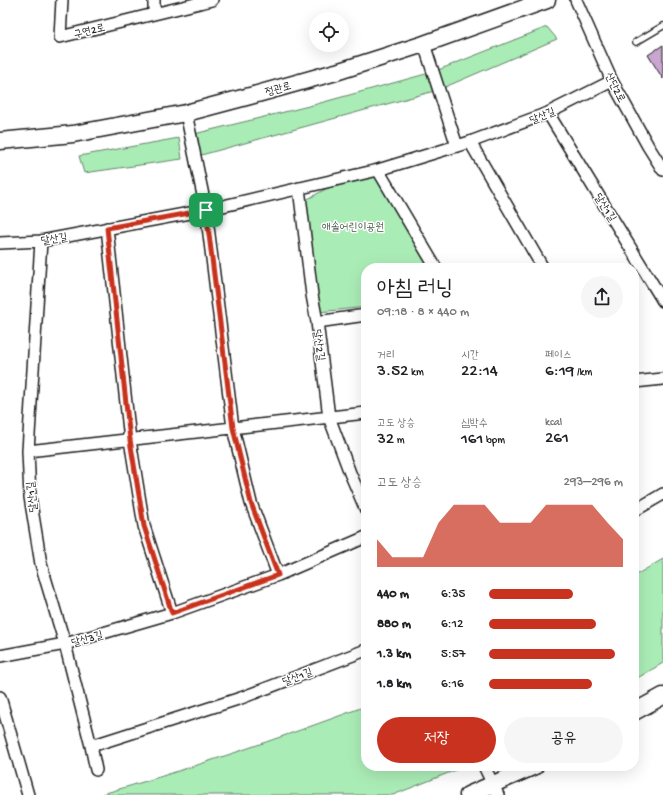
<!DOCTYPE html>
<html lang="ko">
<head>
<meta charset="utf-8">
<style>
  :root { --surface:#fff; --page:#f6f6f6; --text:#202124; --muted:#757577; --accent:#c8321e }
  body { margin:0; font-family:"Gochi Hand","Poor Story",sans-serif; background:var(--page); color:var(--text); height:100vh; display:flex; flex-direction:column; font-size:15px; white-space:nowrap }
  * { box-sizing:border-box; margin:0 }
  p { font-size:13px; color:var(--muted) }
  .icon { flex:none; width:22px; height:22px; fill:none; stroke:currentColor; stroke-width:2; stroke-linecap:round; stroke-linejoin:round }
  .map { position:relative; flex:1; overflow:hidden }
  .sheet { position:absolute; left:361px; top:263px; width:278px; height:508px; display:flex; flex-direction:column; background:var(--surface); border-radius:16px; box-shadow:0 4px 16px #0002 }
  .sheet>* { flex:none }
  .fabs { position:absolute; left:309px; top:12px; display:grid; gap:8px }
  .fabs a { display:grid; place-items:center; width:40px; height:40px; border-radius:50%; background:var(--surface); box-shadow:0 4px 16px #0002; font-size:20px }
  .pin { position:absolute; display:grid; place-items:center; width:34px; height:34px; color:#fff; margin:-17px; border-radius:8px; box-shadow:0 2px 6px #0006 }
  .round { display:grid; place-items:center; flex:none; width:42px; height:42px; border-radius:21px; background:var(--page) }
  .overview { display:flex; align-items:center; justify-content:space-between; height:68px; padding:0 16px }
  h1 { font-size:22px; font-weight:600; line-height:30px }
  .figures { display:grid; grid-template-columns:repeat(3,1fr); gap:6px; height:68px; padding:4px 16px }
  .figures div { display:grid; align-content:center }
  .figures b { font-size:17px; font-weight:600 }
  .figures small { font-size:11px; font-weight:400 }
  .figures p { font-size:11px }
  .chart { height:112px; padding:8px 16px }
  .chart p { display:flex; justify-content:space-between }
  .chart svg { width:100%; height:72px; margin-top:4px; fill:var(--accent); opacity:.7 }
  .button { display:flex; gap:8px; margin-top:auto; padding:8px 16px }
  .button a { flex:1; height:46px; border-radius:24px; background:var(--accent); color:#fff; font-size:16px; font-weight:600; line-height:46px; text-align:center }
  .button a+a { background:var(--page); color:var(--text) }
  ul { padding:0 16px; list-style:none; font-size:13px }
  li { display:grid; grid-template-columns:64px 48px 1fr; align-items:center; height:30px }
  li i { height:10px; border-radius:5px; background:var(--accent) }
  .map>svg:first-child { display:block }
  .green { fill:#aaecb6; stroke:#638469 }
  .building { fill:#c8a6d0; stroke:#1c1c1c }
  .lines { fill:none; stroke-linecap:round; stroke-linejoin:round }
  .lane-casing { stroke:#1c1c1c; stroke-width:8 }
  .street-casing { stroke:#1c1c1c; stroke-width:14 }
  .secondary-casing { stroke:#1c1c1c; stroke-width:19 }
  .lane { stroke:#fff; stroke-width:5.5 }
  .street { stroke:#fff; stroke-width:11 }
  .secondary { stroke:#fff; stroke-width:16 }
  .route-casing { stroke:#fff; stroke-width:8 }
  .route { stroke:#c8321e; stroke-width:5 }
  .labels { text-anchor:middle; stroke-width:3; stroke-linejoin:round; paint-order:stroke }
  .street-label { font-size:11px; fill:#1c1c1c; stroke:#fff }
  .park-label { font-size:11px; fill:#475a4a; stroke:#fff }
</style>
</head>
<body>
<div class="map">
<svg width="663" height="795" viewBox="0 0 663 795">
  <rect width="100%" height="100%" fill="#fff"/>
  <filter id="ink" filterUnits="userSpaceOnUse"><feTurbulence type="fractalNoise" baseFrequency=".025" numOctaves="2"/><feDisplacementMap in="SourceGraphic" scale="8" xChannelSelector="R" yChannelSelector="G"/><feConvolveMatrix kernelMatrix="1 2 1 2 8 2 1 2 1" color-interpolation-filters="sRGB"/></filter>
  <g filter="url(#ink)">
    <path class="green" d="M547 27 557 39 438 90 194 157 190 135 313 105 433 72Z
      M179 138 182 159 84 173 79 156Z
      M375 176 431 268H366V307L319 312 306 200 331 186Z
      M663 559V663L634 680V576Z
      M366 706V766H466L393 795H99C189 769 278 739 366 706Z"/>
    <path class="building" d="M663 45V79L648 55Z"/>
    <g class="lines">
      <defs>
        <path id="lane" d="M636 42 663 26"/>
        <path id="street" d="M62 0 60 37 154 14V0
          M576 0 612 81 648 146 663 170
          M154 14 212 0
          M424 44 457 146
          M186 113 206 210 233 428 251 503 278 575
          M548 113 663 301
          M470 142 543 268
          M378 170 436 268
          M299 188 312 295 317 322 329 417 350 473 366 510
          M107 228 130 440 144 526 172 613
          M41 241 28 451 30 497 41 564 65 644 91 746 96 770
          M0 243 41 241 206 210 378 170 470 142 548 113 612 81
          M317 322 366 315
          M634 382 663 379
          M28 451 366 413
          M634 511 663 494
          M0 656 65 644 172 613 278 575 366 537
          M0 697 28 795
          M91 746 241 698 366 650
          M484 766 498 795"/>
        <path id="secondary" d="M0 141 73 134 186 113 250 96 336 72 424 44 547 0
          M634 712 663 696
          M468 795 535 766"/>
      </defs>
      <use href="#lane" class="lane-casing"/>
      <use href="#street" class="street-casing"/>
      <use href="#secondary" class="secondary-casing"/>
      <use href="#lane" class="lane"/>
      <use href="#street" class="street"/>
      <use href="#secondary" class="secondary"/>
    </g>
  </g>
  <g class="lines" filter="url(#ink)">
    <defs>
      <path id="route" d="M206 210 233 428 251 503 278 575 172 613 144 526 130 440 107 228Z"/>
    </defs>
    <use href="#route" class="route-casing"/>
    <use href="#route" class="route"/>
  </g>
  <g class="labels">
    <g class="street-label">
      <text transform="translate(89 30) rotate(-14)" y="4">구연2로</text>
      <text transform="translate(616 87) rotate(63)" y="4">산단2로</text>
      <text transform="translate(278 88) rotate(-16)" y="4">정관로</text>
      <text transform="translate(542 115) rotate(-22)" y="4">달산길</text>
      <text transform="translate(606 207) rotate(58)" y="4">달산1길</text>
      <text transform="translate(54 238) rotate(-9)" y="4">달산길</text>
      <text transform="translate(320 345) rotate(83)" y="4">달산2길</text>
      <text transform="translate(31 497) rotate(-96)" y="4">달산1길</text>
      <text transform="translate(87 638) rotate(-16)" y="4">달산3길</text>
      <text transform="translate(297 676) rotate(-21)" y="4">달산1길</text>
    </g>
    <g class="park-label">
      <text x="353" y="230">애솔어린이공원</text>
    </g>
  </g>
</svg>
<div class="fabs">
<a><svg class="icon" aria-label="locate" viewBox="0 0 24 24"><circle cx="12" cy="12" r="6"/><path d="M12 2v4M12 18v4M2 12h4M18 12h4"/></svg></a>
</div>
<div class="pin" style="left:206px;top:210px;background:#1e9e55"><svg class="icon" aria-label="arrive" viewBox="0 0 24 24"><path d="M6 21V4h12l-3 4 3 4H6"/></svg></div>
<section class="sheet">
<div class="overview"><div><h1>아침 러닝</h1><p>09:18 · 8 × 440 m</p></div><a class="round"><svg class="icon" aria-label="share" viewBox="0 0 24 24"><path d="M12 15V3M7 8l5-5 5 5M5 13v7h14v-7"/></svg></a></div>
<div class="figures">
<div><p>거리</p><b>3.52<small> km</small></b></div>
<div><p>시간</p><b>22:14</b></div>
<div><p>페이스</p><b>6:19<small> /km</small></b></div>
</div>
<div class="figures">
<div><p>고도 상승</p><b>32<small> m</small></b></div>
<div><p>심박수</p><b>161<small> bpm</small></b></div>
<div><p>kcal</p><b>261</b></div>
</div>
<div class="chart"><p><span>고도 상승</span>293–296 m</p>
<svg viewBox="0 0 160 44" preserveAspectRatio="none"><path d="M0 44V27L10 38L20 38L30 38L40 17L50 6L60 6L70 6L80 17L90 17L100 17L110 6L120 6L130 6L140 6L150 17L160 27V44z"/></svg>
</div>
<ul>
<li><b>440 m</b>6:35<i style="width:63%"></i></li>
<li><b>880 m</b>6:12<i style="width:80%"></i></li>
<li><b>1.3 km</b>5:57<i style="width:94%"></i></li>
<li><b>1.8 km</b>6:16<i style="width:77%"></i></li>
</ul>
<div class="button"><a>저장</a><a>공유</a></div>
</section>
</div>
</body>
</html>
